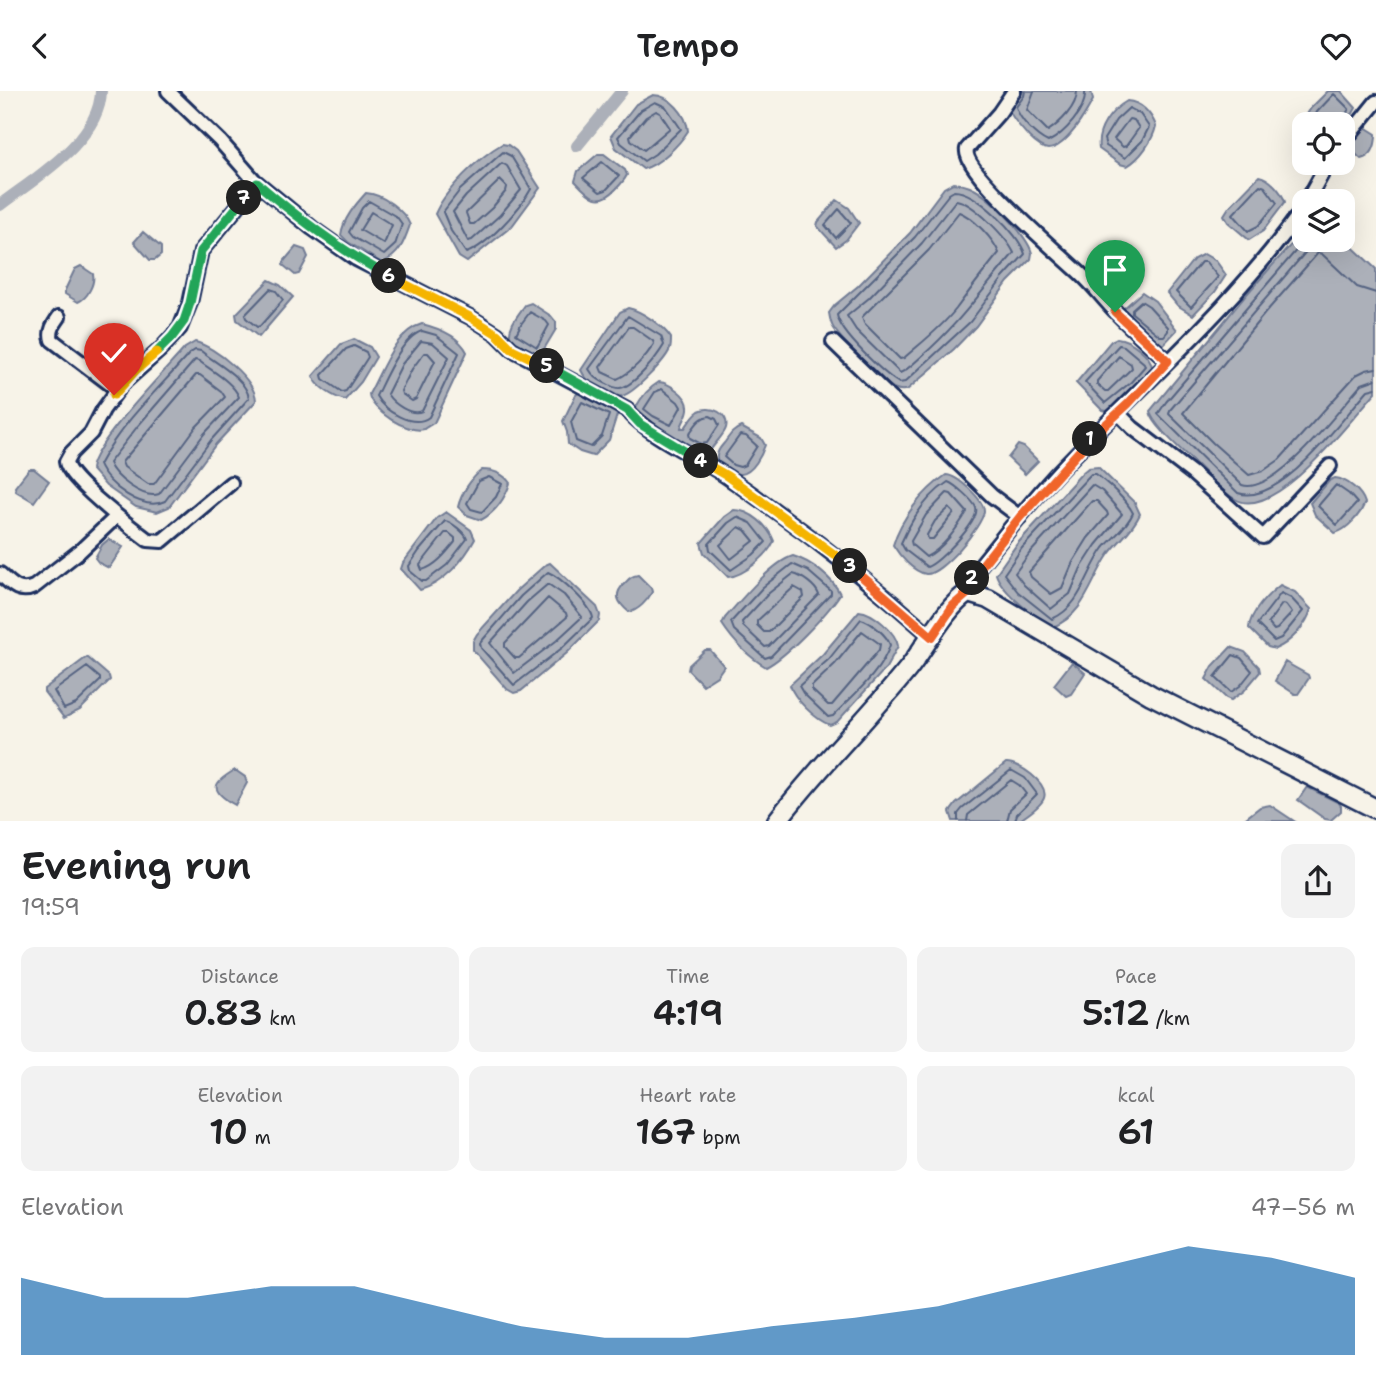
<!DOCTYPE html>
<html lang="en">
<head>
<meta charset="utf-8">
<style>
  :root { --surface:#fff; --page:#f2f2f2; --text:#202124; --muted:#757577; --accent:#1f6fb2 }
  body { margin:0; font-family:"Shantell Sans",sans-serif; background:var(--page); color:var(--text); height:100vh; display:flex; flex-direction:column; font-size:26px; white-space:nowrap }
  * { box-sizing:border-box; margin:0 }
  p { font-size:23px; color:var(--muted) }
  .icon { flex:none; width:38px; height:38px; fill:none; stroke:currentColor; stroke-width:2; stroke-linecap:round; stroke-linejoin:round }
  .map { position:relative; height:730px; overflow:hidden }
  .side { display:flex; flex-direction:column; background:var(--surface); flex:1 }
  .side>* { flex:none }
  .buttons { position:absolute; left:1292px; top:21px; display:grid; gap:14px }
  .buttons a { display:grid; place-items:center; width:63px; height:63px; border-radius:14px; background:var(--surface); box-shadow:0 7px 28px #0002; font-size:35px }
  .pin { position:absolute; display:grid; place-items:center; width:60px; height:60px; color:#fff; margin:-72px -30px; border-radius:50% 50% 50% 0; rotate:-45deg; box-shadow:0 0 7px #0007 }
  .pin .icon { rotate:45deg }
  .km { position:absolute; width:35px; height:35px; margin:-18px; border-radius:50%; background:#222; color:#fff; font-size:19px; line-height:35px; text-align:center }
  .round { display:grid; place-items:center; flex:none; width:74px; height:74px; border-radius:14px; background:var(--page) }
  .headline { display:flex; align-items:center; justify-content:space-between; height:119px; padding:0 21px }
  h1 { font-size:38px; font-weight:600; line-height:52px }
  .stats { display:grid; grid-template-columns:repeat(3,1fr); gap:10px; height:119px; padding:7px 21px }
  .stats div { display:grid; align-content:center; border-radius:14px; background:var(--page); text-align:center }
  .stats b { font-size:35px; font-weight:600 }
  .stats small { font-size:19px; font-weight:400 }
  .stats p { font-size:19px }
  .chart { height:196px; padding:14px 21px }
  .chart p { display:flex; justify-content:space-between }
  .chart svg { width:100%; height:126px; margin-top:7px; fill:var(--accent); opacity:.7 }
  header { display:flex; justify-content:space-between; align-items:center; height:91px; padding:0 21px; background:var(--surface); font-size:32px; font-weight:600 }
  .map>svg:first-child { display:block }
  .water { fill:#acb0b9; stroke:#727c95; stroke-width:2 }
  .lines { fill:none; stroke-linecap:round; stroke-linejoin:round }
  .shore { stroke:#556382; stroke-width:2 }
  .canal { stroke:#acb0b9; stroke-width:12 }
  .street-casing { stroke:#1b2f5e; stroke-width:18 }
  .secondary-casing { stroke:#1b2f5e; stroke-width:23 }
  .street { stroke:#f7f3e8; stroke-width:12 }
  .secondary { stroke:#f7f3e8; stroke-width:18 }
  .split-1-casing { stroke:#fff; stroke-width:14 }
  .split-2-casing { stroke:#fff; stroke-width:14 }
  .split-3-casing { stroke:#fff; stroke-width:14 }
  .split-4-casing { stroke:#fff; stroke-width:14 }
  .split-5-casing { stroke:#fff; stroke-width:14 }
  .split-6-casing { stroke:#fff; stroke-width:14 }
  .split-7-casing { stroke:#fff; stroke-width:14 }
  .split-8-casing { stroke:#fff; stroke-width:14 }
  .split-9-casing { stroke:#fff; stroke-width:14 }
  .split-1 { stroke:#f0652b; stroke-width:9 }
  .split-2 { stroke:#f0652b; stroke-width:9 }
  .split-3 { stroke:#f0652b; stroke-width:9 }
  .split-4 { stroke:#f5b400; stroke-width:9 }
  .split-5 { stroke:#22a559; stroke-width:9 }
  .split-6 { stroke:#f5b400; stroke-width:9 }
  .split-7 { stroke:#22a559; stroke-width:9 }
  .split-8 { stroke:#22a559; stroke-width:9 }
  .split-9 { stroke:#f5b400; stroke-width:9 }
</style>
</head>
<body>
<header><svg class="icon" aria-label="back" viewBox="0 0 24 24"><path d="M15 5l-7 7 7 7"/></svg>Tempo<svg class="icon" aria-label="heart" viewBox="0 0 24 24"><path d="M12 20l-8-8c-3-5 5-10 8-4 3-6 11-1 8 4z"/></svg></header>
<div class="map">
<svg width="1376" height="730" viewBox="0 0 1376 730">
  <rect width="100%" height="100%" fill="#f7f3e8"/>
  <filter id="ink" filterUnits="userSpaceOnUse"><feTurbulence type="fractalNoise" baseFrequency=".0143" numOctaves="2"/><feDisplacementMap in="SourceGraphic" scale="14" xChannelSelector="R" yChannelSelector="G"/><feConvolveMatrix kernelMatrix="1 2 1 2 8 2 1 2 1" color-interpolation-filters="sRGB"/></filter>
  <g filter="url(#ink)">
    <path class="water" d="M1020 0H1091L1093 9C1086 22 1066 57 1048 58 1041 58 1034 51 1029 46 1022 38 1013 29 1009 19Z
      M1328 0H1341L1356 17 1342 42V33H1305L1304 28 1311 17Z
      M653 4C670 4 687 24 688 40 679 54 659 74 643 78L616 57 611 45 636 13Z
      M1127 10C1141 11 1151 22 1156 35 1153 49 1140 68 1127 75L1120 73 1099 58C1096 39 1111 19 1127 10Z
      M1365 36 1376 43C1376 54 1373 65 1361 68L1349 57 1358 40Z
      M502 53 508 54 516 60 540 97 512 135 467 171 459 166 435 123C445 99 479 66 502 53Z
      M598 63H604L625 79 627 84C624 90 621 93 616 98 599 116 590 106 575 90L578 80Z
      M1259 85C1270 87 1282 101 1285 111L1263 140 1249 149 1228 131 1224 124 1229 116Z
      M953 92C961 93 967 94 974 98 991 107 1027 144 1032 162L1031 168 1008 191 976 235 954 258 907 299C904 299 900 300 896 298 886 295 836 244 832 234 830 230 830 226 829 222L835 214 858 195 910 142 944 97Z
      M366 102C382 103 404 119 410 134 404 151 400 164 382 172L348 151 341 144C343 128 356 113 366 102Z
      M837 109 849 117 859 132 846 149 836 156 817 135 818 131Z
      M1304 139V149H1342V146L1376 178V301C1352 327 1275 432 1235 408 1220 400 1207 383 1195 372 1184 361 1152 334 1150 320L1246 204Z
      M143 141 161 156V164L155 169H150L134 151Z
      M296 156 305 159 308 166 299 183 295 184 283 174 285 169Z
      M1204 163 1216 170 1226 184 1215 201 1193 224 1177 214 1167 202 1194 168Z
      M81 175 93 183C95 192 88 207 78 211L65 203V199L75 178Z
      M269 189 280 194 293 206 259 246 237 229 236 223Z
      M1142 201 1155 210 1177 239 1163 254 1159 253 1131 231 1122 219Z
      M531 212 551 225 556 231V238L541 263H533L510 247C508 235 518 224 525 214Z
      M628 217C642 220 663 235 671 247 671 249 671 256 670 258 665 270 634 302 622 305 607 307 586 291 581 279L620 221Z
      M422 233C438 237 459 245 467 261L434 332C433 332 425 337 424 338 408 343 370 319 369 303 382 280 394 241 422 233Z
      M1117 247C1130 248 1151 264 1152 276 1141 293 1124 309 1107 320L1102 319 1076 292 1111 250Z
      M354 248 370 256 376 266 361 291 345 309C333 306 317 296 313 285L341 253Z
      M195 251C214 255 256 289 256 310L216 353 169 416 157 421 136 416 106 395 91 378C94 352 165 280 185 257Z
      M659 291C670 292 688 305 688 316 689 323 682 331 681 337H685C689 331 693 324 699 320 710 314 730 322 726 337 724 344 714 353 710 360H699L637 322 636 316C642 305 649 297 659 291Z
      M579 301 612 316 617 324 609 349 593 365 580 361 568 353 567 341 563 330 575 305Z
      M741 336 761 347 765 354C762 363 753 382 741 383 733 384 715 374 717 365 717 359 722 355 725 351 730 344 733 339 741 336Z
      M1018 354 1024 356 1038 370 1025 383 1008 367Z
      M1098 376 1135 412 1140 423C1133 439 1119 449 1109 463 1091 488 1086 523 1053 536 1037 529 1001 500 996 483L1017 453 1082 382 1088 377Z
      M29 378H34L49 390 34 411 16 400 15 396Z
      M482 379C494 379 503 382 510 392 506 406 495 422 481 429L467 424 458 416C461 403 471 387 482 379Z
      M946 384C957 384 984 409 984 420 983 435 940 485 926 483 913 481 899 464 893 454 901 427 923 400 946 384Z
      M1335 387C1347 388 1362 401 1365 412 1360 424 1347 439 1335 442L1315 424 1310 412 1330 389Z
      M734 419C751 419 768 435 774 450 768 465 743 485 728 486L704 462 701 452 724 426Z
      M446 421 471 439 475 448C464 469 443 493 420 499L401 478 403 472 437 427Z
      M109 448 123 456 109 477 99 472 95 467 102 454Z
      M793 465C810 470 833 487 840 503 827 523 786 566 766 576 749 566 733 550 722 533L725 527C740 510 772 471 793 465Z
      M550 472 597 516 600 524 599 530 567 562 521 600 514 602 507 598 473 559V550L477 543 516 500 545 474Z
      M638 484 651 497 652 501C648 509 638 520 629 521 618 512 613 504 624 493 629 488 631 485 638 484Z
      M1280 494 1295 501 1311 518C1307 534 1290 552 1275 558L1268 556 1249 537C1250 522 1268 503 1280 494Z
      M859 520C873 521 896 541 898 555L886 577 837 631 830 634C816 629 794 608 790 594L823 563Z
      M1231 556 1245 561 1259 576 1260 581 1244 600 1231 609 1226 607 1206 588 1213 575Z
      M705 559H710L724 575 717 585 703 594 688 579 689 574Z
      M87 566 109 585 110 589 80 619 64 627 44 601V598Z
      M1072 571 1085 582 1071 603 1066 605 1054 594Z
      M1285 571 1308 584 1309 587 1298 603H1295L1275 590Z
      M1006 672C1018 671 1049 692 1044 707 1041 716 1026 724 1019 730H953L950 721 956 713Z
      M235 679 245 686 247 692 235 714C209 699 212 692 235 679Z
      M1307 696 1339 712 1341 715V720L1331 729 1325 728 1298 709Z
      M1270 714 1294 730H1242L1260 716Z"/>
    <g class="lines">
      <path class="shore" d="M1025 0 1024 5 1016 16C1020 29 1035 45 1048 51 1064 43 1087 19 1085 0
        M1034 0 1027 19 1048 40C1060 32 1077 16 1077 0
        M655 11 666 16 681 38 655 63 644 70 621 52 618 46 641 19Z
        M1129 17 1140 23 1149 36 1142 50 1125 67 1106 55 1104 48 1116 29Z
        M656 20 660 22 670 37 644 59 631 49 630 45 646 26Z
        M1129 28 1134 29 1139 37 1126 55 1123 56 1114 48Z
        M1312 33 1317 21 1334 3 1349 18 1340 33
        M503 61 511 65 531 98C521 117 487 155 466 162L451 140 443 121 460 99Z
        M602 71 619 85 606 99 600 101 583 87Z
        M502 72 507 75 521 99 500 124 472 149 468 150 453 121 466 105Z
        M500 89 507 96 506 100 492 117 474 133H470L466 122Z
        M1260 94 1265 96 1277 112 1258 135 1248 140 1233 123Z
        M954 100C976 100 1019 143 1025 163L1003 187 970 231 905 291 899 292C883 282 840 242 837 224L915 146 949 103Z
        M956 109C973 111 1007 147 1014 162 983 198 957 235 922 265 915 271 908 279 900 282L856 239 847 225 869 207 922 152Z
        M369 110 397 126 402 133 395 154 384 164 353 146 349 141 362 117Z
        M839 118 851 132 836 147 825 134Z
        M371 121 392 134 384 153 360 139Z
        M959 121C973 126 994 149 999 162 984 180 970 199 956 218 941 237 921 252 904 267L900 268 864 232 862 226 929 159Z
        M1305 149 1166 311 1158 323 1238 402C1280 416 1342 328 1368 299L1376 297
        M1316 149 1170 319 1169 323 1242 394C1276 405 1341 316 1362 293L1376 288
        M1201 171H1206L1218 186 1191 216 1176 201Z
        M270 198 276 200 283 209 260 235 257 236 246 227 245 224Z
        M1376 202 1357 196 1322 163 1318 162 1266 221 1183 322 1213 352 1249 384 1263 380 1279 369 1356 284 1366 279 1376 277
        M1141 210 1149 215 1168 236V240L1164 245H1160L1132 222V218Z
        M530 221 546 230 549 234 537 256 516 243 521 233Z
        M628 225 661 245 664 254C657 266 634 295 620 297 615 298 609 294 605 292 597 288 593 285 589 278Z
        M629 236H633L653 250 654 253C646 266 631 282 617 288L602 281 600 276Z
        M422 240 436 244 459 262 429 326C413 338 384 320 376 305 385 287 402 246 422 240Z
        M421 250 433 252 449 266 422 320C410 325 394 313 387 303L402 273Z
        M1119 254 1124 255 1144 272 1145 275 1131 291 1105 312 1085 291Z
        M354 255 366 261 368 266 346 300 342 301 323 288 322 284 346 258Z
        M195 259 201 260C215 272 246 287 249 307L211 349 165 410C143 421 107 394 99 374 121 332 159 298 189 263Z
        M424 262H428L435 270 416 308 412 310 402 303 401 300 412 278Z
        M1119 265 1131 273 1132 277 1108 300H1105L1097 293V290Z
        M195 269 199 270C212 280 233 291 239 306L204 343 159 403C144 409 114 386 109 372L137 336Z
        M196 284H200L221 300 225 306 196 336 154 393H148L124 376 122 371Z
        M662 298 678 311 681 316 671 334 653 325 644 318 655 301Z
        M582 311 609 324 602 345 591 356 576 350 571 331Z
        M710 325 716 328 719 334 707 352 701 353 690 347 689 343C695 335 699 326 710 325Z
        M740 344 746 345 757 355 745 374 740 376 733 374 724 366Z
        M1091 383H1096C1108 393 1126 408 1133 422 1127 436 1113 446 1104 457 1086 481 1082 515 1052 528L1018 501 1004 483 1022 457Z
        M489 386 502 393 496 406 482 421 471 418 467 412 479 390Z
        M948 391C954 393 974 410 976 417 980 430 938 473 927 476L905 459 901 452C911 429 927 405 948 391Z
        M1092 394 1102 400 1122 423 1096 454 1081 477 1070 503 1051 518 1024 494 1015 482 1029 463Z
        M1336 394 1349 403 1357 412 1337 434 1318 415Z
        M947 402 951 403 967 421C957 437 943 458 926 466L912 454 911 450 926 424Z
        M1092 410H1097L1107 421 1108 424 1088 447 1073 471 1062 497 1051 503 1031 486 1029 481Z
        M949 417 954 422 933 448H928L927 444 935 430Z
        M737 426 751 432 766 451 753 464 731 479 710 459 709 453 728 432Z
        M445 430C452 431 465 442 467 448L447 474 426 490H422L410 480 409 475 419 460Z
        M739 436 745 439 754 450 731 468 720 454Z
        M445 442H449L455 447V451C446 462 436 475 422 479L420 474Z
        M792 473 808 480 831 500V503L771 565 765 567 734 539 731 531 763 496Z
        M548 481C560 486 591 514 593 527L562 557 514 594 481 557 480 552 521 505Z
        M793 483C802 485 816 495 819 504L769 555 765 556 743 535 742 531 769 502Z
        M548 493 564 504 582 526 556 550 514 582 490 552 527 511Z
        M794 496 803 501 804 506 769 541H764L757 534V530Z
        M1281 502 1291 507 1303 520 1281 547 1274 550 1257 533Z
        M548 507 566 522 567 526 519 567H515L505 556V552Z
        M1282 513 1286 514 1292 522 1277 538 1274 539 1268 532Z
        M861 528C871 531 887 544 890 554 881 582 853 604 833 625L828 626 803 602 799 595 829 568Z
        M862 540 880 553 879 559 832 614H828L812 599V595L835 573Z
        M1233 564 1241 567 1252 580 1240 595 1231 601 1215 586Z
        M87 576 100 587V590L76 613 64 618 54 600Z
        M958 730V723L962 718 1011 679 1025 687 1037 703 1017 723 1015 730
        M967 730 968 724 1011 689 1019 694 1026 703 1010 718 1007 730"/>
      <path class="canal" d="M577 55 622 0
        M0 114C35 87 100 49 101 0"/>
      <defs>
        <path id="street" d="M168 0 220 50 255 90 312 137 356 168 470 226 497 243 512 258 627 319C654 349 696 364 729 387 800 436 867 488 932 546
          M1014 0 999 22 967 58C961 79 1062 165 1081 183 1094 195 1105 210 1117 222 1133 239 1151 254 1168 270
          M1342 53 1376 11
          M1307 110 1328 72
          M59 226C54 233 49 240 52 249L118 299
          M833 251 992 405 1020 426
          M1118 322 1133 337 1192 382 1263 446 1330 375
          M231 392 162 450 148 449C132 437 67 388 66 371L71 362 91 342 103 319 122 293 161 258 180 237 190 212 201 160 257 92
          M0 483C11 493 19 503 34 496L80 460 117 425
          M968 502 967 493 978 477C1006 443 1033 407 1064 375 1146 290 1236 213 1304 116"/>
        <path id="secondary" d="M777 730C817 677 866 630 908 578 924 558 947 514 968 502L988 508 1151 604 1376 718"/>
      </defs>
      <use href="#street" class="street-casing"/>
      <use href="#secondary" class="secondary-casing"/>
      <use href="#street" class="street"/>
      <use href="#secondary" class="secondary"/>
    </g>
  </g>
  <g class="lines" filter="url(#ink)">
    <defs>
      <path id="split-1" d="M1090 348 1128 313 1168 270 1115 221"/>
      <path id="split-2" d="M972 487 1020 426 1090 348"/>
      <path id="split-3" d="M850 475 932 546 953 515 968 502 967 493 972 487"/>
      <path id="split-4" d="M701 370 727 385 850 475"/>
      <path id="split-5" d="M547 275 627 319 640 333 701 370"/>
      <path id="split-6" d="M389 185 470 226 497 243 512 258 547 275"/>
      <path id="split-7" d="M244 107 257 92C298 127 341 160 389 185"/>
      <path id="split-8" d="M157 261 172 246 184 230 190 212 201 160 244 107"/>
      <path id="split-9" d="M114 304 136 279 157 261"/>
    </defs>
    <use href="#split-1" class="split-1-casing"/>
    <use href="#split-2" class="split-2-casing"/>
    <use href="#split-3" class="split-3-casing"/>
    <use href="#split-4" class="split-4-casing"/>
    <use href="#split-5" class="split-5-casing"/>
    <use href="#split-6" class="split-6-casing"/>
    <use href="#split-7" class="split-7-casing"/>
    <use href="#split-8" class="split-8-casing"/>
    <use href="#split-9" class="split-9-casing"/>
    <use href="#split-1" class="split-1"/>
    <use href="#split-2" class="split-2"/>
    <use href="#split-3" class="split-3"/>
    <use href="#split-4" class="split-4"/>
    <use href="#split-5" class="split-5"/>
    <use href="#split-6" class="split-6"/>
    <use href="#split-7" class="split-7"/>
    <use href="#split-8" class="split-8"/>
    <use href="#split-9" class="split-9"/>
  </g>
</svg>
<div class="buttons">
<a><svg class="icon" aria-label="locate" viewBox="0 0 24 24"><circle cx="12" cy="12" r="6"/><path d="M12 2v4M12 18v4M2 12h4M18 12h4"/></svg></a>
<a><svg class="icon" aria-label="layers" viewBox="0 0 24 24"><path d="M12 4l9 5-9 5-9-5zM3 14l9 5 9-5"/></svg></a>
</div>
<div class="pin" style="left:1115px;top:221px;background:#1e9e55"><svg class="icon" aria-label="arrive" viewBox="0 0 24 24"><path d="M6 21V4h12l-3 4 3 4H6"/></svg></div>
<div class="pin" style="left:114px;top:304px;background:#d93025"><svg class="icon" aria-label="check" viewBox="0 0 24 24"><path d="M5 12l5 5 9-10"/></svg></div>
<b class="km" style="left:1090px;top:348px">1</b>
<b class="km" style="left:972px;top:487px">2</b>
<b class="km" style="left:850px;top:475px">3</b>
<b class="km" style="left:701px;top:370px">4</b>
<b class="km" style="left:547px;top:275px">5</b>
<b class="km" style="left:389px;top:185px">6</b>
<b class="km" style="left:244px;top:107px">7</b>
</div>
<section class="side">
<div class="headline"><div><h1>Evening run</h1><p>19:59</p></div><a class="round"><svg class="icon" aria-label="share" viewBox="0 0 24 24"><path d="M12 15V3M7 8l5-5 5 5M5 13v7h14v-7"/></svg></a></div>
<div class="stats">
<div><p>Distance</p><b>0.83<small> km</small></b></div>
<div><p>Time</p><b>4:19</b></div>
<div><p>Pace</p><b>5:12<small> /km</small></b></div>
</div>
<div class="stats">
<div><p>Elevation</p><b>10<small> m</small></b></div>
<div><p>Heart rate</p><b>167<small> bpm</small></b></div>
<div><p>kcal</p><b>61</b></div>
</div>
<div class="chart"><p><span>Elevation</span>47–56 m</p>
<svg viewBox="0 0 160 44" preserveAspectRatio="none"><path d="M0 44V17L10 24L20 24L30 20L40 20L50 27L60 34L70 38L80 38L90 34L100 31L110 27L120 20L130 13L140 6L150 10L160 17V44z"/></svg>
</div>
</section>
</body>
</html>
